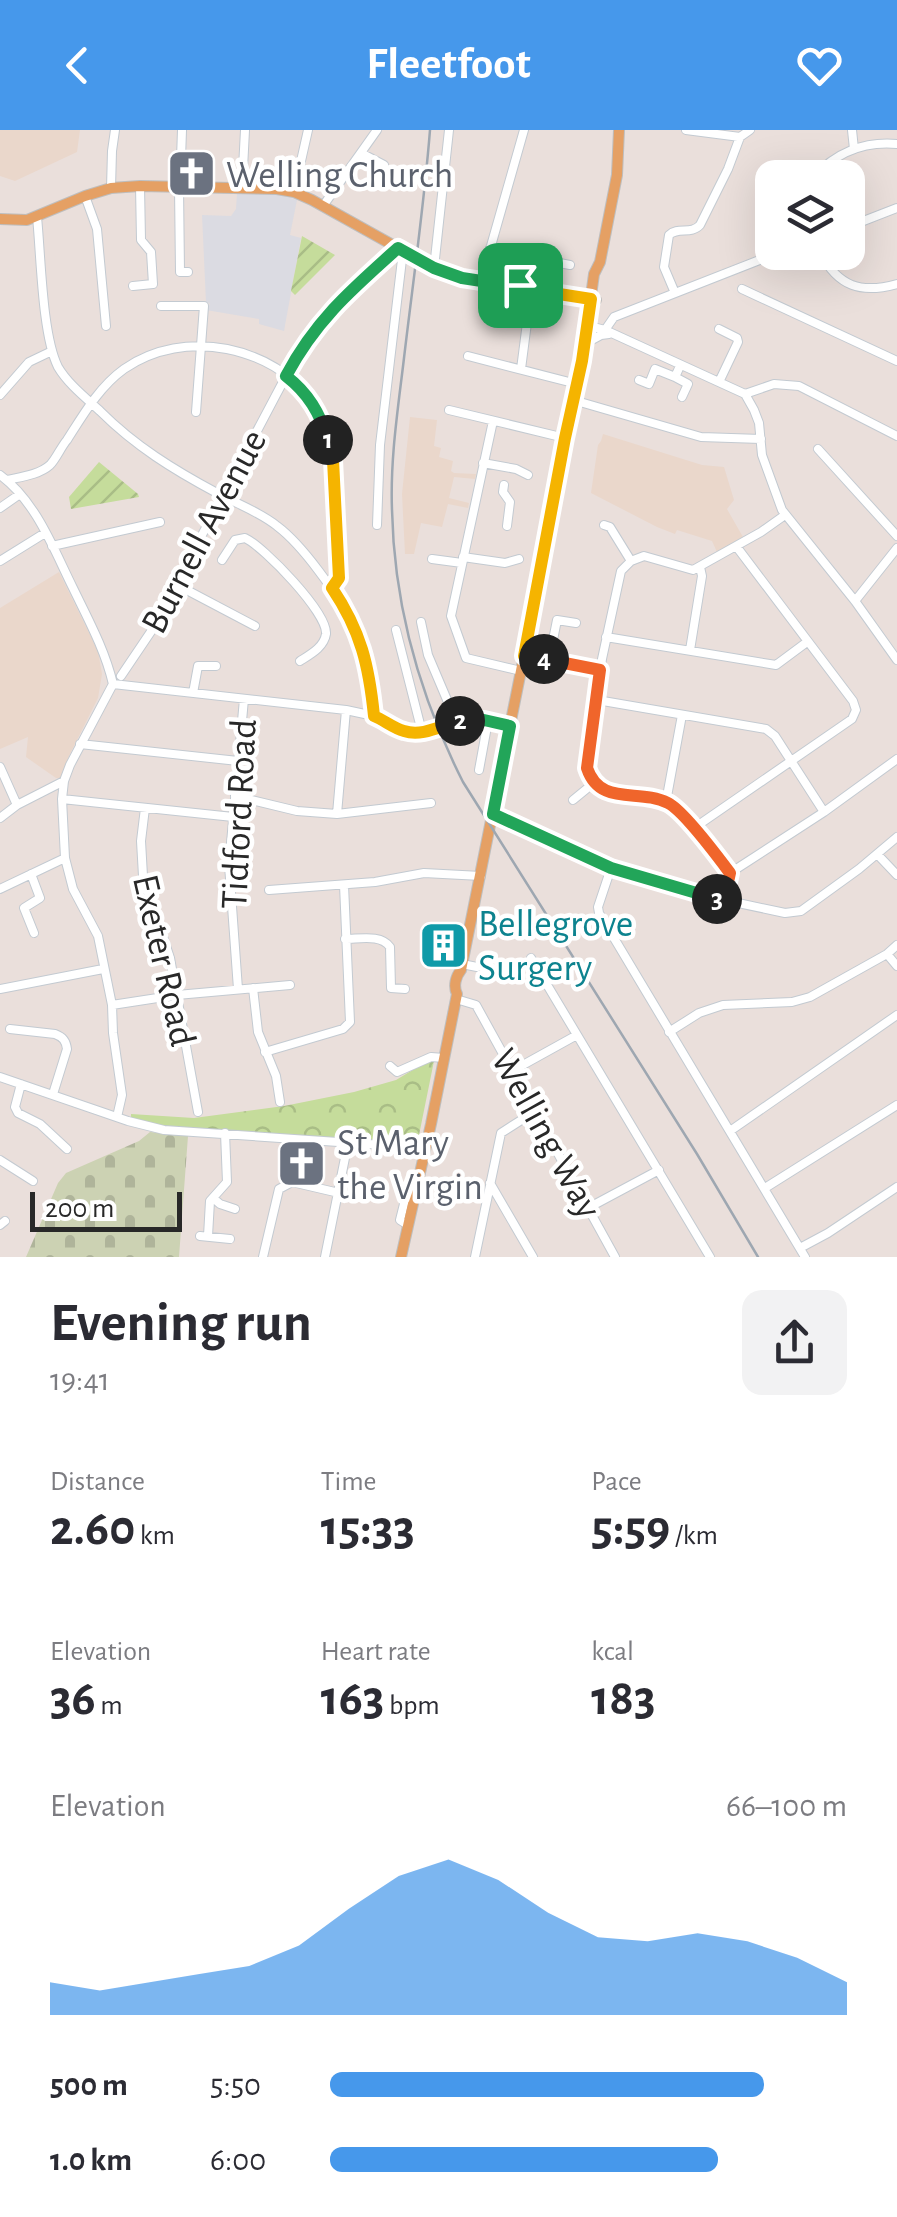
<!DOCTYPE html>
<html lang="en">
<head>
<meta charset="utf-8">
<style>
  :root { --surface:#fff; --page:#f2f2f3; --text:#2b2b33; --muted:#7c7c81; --accent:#4698eb }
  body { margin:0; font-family:"Alegreya Sans",sans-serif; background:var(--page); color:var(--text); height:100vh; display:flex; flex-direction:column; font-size:38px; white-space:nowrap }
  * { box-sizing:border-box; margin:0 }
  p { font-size:32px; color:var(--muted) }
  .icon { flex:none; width:55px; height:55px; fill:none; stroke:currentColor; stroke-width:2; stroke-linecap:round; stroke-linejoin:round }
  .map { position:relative; height:1127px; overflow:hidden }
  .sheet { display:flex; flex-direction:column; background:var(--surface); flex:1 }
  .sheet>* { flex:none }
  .buttons { position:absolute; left:755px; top:30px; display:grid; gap:20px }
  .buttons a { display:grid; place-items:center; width:110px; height:110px; border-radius:20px; background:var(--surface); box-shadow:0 10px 40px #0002; font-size:50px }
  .scale { position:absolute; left:30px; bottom:25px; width:152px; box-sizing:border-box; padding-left:10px; border:5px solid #282828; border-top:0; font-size:28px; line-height:35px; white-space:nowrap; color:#282828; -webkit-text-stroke:8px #fff; paint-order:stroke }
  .pin { position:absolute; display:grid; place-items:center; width:85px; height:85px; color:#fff; margin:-42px; border-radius:20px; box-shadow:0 5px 15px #0006 }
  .km { position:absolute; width:50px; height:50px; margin:-25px; border-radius:50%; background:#222; color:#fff; font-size:28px; line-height:50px; text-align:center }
  .round { display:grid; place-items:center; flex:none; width:105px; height:105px; border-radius:20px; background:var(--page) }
  .head { display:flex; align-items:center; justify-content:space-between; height:170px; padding:0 50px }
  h1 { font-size:55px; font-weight:700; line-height:75px }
  .metrics { display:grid; grid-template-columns:repeat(3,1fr); gap:15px; height:170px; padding:10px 50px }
  .metrics div { display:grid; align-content:center }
  .metrics b { font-size:50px; font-weight:700 }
  .metrics small { font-size:28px; font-weight:400 }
  .metrics p { font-size:28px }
  .chart { height:280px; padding:20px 50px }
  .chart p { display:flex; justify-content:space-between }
  .chart svg { width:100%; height:180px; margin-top:10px; fill:var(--accent); opacity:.7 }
  ul { padding:0 50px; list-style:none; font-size:32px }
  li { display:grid; grid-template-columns:160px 120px 1fr; align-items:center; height:75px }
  li i { height:25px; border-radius:12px; background:var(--accent) }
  header { display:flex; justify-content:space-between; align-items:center; height:130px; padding:0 50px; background:var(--accent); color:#fff; font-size:45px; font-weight:700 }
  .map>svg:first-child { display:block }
  .industrial { fill:#dbdbe2 }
  .education { fill:#ead7cb }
  .cemetery { fill:url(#cemetery-stones) }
  .park { fill:url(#park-crowns) }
  .garden { fill:url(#garden-furrows) }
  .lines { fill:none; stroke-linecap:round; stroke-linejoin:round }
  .minor-casing { stroke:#c3cad1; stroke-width:10 }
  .major-casing { stroke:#bebebe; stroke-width:12 }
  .minor { stroke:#fff; stroke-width:8 }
  .major { stroke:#e5a064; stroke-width:10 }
  .rail { stroke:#9ea7b1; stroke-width:2.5 }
  .split-1-casing { stroke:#fff; stroke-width:20 }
  .split-2-casing { stroke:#fff; stroke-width:20 }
  .split-3-casing { stroke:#fff; stroke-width:20 }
  .split-4-casing { stroke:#fff; stroke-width:20 }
  .split-5-casing { stroke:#fff; stroke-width:20 }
  .split-1 { stroke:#22a559; stroke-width:12 }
  .split-2 { stroke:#f5b400; stroke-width:12 }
  .split-3 { stroke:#22a559; stroke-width:12 }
  .split-4 { stroke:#f0652b; stroke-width:12 }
  .split-5 { stroke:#f5b400; stroke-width:12 }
  .labels { text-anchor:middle; stroke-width:9; stroke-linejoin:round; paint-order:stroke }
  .worship-label { font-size:38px; fill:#5b616d; stroke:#fff; text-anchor:start }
  .street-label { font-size:38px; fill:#282828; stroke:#fff }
  .culture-label { font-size:38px; fill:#0d838f; stroke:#fff; text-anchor:start }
</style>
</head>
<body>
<header><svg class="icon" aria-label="back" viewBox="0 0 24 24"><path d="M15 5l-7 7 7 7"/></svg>Fleetfoot<svg class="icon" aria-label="heart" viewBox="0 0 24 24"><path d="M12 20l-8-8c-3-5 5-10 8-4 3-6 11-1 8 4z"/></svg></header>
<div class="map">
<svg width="897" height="1127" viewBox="0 0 897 1127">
  <defs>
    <pattern id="cemetery-stones" width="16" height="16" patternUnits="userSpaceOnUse" patternTransform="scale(2.5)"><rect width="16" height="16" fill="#ccd2b3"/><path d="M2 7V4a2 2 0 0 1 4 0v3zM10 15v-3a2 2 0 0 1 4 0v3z" fill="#afb49a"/></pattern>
    <pattern id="park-crowns" width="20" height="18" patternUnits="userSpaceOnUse" patternTransform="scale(2.5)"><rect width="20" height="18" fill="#c5dc9b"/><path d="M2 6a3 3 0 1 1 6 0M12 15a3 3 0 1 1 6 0" fill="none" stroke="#a9bd86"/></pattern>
    <pattern id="garden-furrows" width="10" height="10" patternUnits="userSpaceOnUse" patternTransform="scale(2.5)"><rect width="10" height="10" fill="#c5dc9b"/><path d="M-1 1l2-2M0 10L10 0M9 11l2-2" fill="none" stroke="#a9bd86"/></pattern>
  </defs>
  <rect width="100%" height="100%" fill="#eadfdb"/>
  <path class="industrial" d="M237 63H275L297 70 290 105 301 108 284 201 259 194V189L206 180 210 174 206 172 202 85 231 86 236 79Z"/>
  <path class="education" d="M0 0H80L77 22 15 51 0 46Z
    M410 287 437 290 434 316 441 318 439 327 453 331 451 341 454 343 476 344 475 349 454 347 449 368 469 373 468 378 448 374 442 397 421 393 414 424H405L402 364Z
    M603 304 702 335 724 337 734 370 727 379 743 407 717 422 712 411 677 400 675 404 657 397 591 363 598 315 601 311Z
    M59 442 98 521 102 544 98 568 69 626 61 648H56L26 627 28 607 0 619V478Z"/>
  <path class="cemetery" d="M150 1002 188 1006 179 1127H26L58 1053 66 1043 139 1011Z"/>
  <path class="park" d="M431 929 434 931 417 1015 162 996 131 988V984L194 988 284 976 354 962 396 950Z"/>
  <path class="garden" d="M302 106 335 125 295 165 291 161Z
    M99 332 138 364 139 367 71 379 69 367Z"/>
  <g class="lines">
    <defs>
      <path id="minor" d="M686 0 740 7
        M852 0 854 19
        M361 23 384 35
        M813 48C835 23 864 11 897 14
        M179 57 180 142H188
        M180 57 182 0
        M111 58 112 21 115 0
        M242 58 245 0
        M294 62 308 0
        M85 66 97 99 106 196
        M323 76 377 0
        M37 87C41 126 42 205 58 237 68 254 86 268 100 281 135 316 174 340 217 363 237 374 260 382 277 396 293 408 306 424 318 440 357 491 368 523 374 586
        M848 97 897 78
        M490 118 549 127 554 132 570 135
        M820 122C838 157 861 164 897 154
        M434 138 449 0
        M481 151 524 0
        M133 156 153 154 151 122 141 110 140 56
        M742 159 897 231
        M675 163 664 137 669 105C678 96 691 105 700 95L728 39 740 7 750 0
        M161 176H204L196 282
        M719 199 737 208 738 212 719 252
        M605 200 614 187 780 122
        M586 207 593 197 605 200 745 264 754 280 759 293 762 325 782 380 855 471 897 530
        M590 211 601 205 609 204
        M468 226 577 254
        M521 239 531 162
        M675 247 688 254 682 267
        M639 250 649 254 655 239 675 247 680 236
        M745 264 774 254 799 256 897 306
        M0 265 29 232 52 221
        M573 270 701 307 761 309
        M449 280 565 308
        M493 291 451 486 466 528 521 541
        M818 319 897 406
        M483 333 516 339 528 345
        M0 345C36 371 54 420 73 458 88 489 105 520 113 554L70 635 64 651 62 669 65 728 73 759 98 806 112 875 113 903 122 965 117 987
        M7 350C20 347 39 345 50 335 56 329 61 317 67 310 83 285 99 257 124 239 154 218 192 212 227 219 346 244 335 353 339 448L332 458
        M504 355 503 362 510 372 507 396
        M0 378 20 364
        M377 395 380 315 403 121
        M604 395 610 397 631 431
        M52 416 160 392
        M463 427 505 433 519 429
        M432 429 462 433
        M222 430 235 410 245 408C264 417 328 483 326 504 324 517 311 524 300 531
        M0 431 45 403
        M181 457 255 496
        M855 471 897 418
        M421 492 428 525 456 591
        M396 500 422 602
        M606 507 776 535 807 512
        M690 520 702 446 700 437
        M524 526 601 539
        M549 530 557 490 576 493
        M121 546 181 457 202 405 304 212 324 188 398 118
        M113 554 346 580 374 586 402 600 413 602 464 590 484 591 510 596
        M193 563 198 536H216
        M597 570 766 599 775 606 824 682
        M80 614 238 631
        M0 637 17 675
        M479 640 488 591
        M595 652C612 671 641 664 664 671 682 678 717 726 730 743
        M235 666 297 681 337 684 431 673
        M62 669 233 687
        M573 670 595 652 589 644 587 638 602 529 621 441 631 431 644 426 693 440 761 402 785 385
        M666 672 682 585
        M145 678 141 711 143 746 170 828 198 982
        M493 683 611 738 724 770 785 783 801 781 859 739 897 707
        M337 684 346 580
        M0 688 17 675 64 651
        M694 698 852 589 856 580 853 571 736 416
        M877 724 897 745
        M611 738 598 777 599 783 805 1127
        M730 743 824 682 897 629
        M31 744 40 768 24 778 34 803
        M0 759 65 728
        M269 760 375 752 424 743 481 746
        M724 770 730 743
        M345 809C360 809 381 804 390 817L391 858 405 859
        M887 824 897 836
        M531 828 710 1127
        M462 834 477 837
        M253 858 258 902 276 946 280 972
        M0 859 103 839
        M238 859 229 735 244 569
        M456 869 476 875 615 1127
        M112 875 177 865 290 855
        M10 899 55 904C63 907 66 911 67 919L53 964
        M669 902 699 883 723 875 792 872 810 867 887 824 897 815
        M265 922 343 899 350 892 344 755
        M390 936 397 942 431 927 444 928
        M512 941 577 905
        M0 947 128 991 164 1000 426 1018
        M21 954 15 977 18 983 40 994 67 1019
        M730 1001 897 885
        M0 1030 33 1051
        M490 1053 533 1127
        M765 1058 897 975
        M213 1068 220 1074 235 1079
        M588 1078 659 1040
        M0 1095 5 1091
        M408 1095 400 1090 408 1058 416 1059
        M200 1106 230 1109
        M208 1106 210 1071 227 1052 225 1003
        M800 1118 828 1103 897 1057
        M263 1127 279 1059 292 1052 339 1063
        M325 1127 348 1013
        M475 1127 501 1003 534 982"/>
      <path id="major" d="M0 89 27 90 85 66 111 58 140 56 277 59 294 62 312 70 434 138C460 147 486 152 513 156L520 155 540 161 596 170
        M401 1127 431 994 457 864C453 856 456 846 461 840L541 441 565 308 582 231 594 144 600 132 617 45 619 0"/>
    </defs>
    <use href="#minor" class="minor-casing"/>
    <use href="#major" class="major-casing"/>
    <use href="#minor" class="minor"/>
    <use href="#major" class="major"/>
    <path class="rail" d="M430 0C424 76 413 152 404 228 398 279 390 329 392 380 394 475 420 567 463 652L697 1024 758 1127"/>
  </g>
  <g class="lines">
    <defs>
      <path id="split-1" d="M328 310C320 283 308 263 286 246 316 190 351 160 398 118L434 138 462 148 514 156 520 155"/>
      <path id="split-2" d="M328 310 333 330 339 448 332 458C361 501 369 536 374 586 384 590 393 598 404 601 423 607 442 595 460 591"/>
      <path id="split-3" d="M460 591 484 590 510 596 493 684 611 738 717 769"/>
      <path id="split-4" d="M544 529 600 540 587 638C600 677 639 658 668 673 684 681 718 727 730 743L724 770 717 769"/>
      <path id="split-5" d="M520 155 540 161 591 169 582 231 565 308 524 526 544 529"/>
    </defs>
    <use href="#split-1" class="split-1-casing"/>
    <use href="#split-2" class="split-2-casing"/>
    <use href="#split-3" class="split-3-casing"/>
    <use href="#split-4" class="split-4-casing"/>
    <use href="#split-5" class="split-5-casing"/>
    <use href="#split-1" class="split-1"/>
    <use href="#split-2" class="split-2"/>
    <use href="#split-3" class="split-3"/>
    <use href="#split-4" class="split-4"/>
    <use href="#split-5" class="split-5"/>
  </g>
  <defs>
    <symbol id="church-square" viewBox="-11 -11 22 22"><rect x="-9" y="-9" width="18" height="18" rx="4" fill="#6b7280" stroke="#fff"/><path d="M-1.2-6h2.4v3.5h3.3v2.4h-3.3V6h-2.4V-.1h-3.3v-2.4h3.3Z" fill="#fff"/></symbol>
    <symbol id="building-square" viewBox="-11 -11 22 22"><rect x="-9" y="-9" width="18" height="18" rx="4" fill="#0f9aa8" stroke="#fff"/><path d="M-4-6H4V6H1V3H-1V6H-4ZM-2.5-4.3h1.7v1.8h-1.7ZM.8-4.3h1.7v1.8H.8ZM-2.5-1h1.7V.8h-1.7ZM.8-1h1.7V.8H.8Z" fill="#fff"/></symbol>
  </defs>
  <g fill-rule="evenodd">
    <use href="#church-square" x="164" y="16" width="55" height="55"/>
    <use href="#building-square" x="416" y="788" width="55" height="55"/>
    <use href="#church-square" x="274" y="1006" width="55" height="55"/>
  </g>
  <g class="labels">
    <g class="worship-label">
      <text x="226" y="57">Welling Church</text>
      <text x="337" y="1025">St Mary<tspan x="337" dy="44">the Virgin</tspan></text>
    </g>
    <g class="street-label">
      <text transform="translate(203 401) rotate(-62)" y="13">Burnell Avenue</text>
      <text transform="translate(238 684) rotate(-87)" y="13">Tidford Road</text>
      <text transform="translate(165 830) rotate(77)" y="13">Exeter Road</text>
      <text transform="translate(547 1003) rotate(61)" y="13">Welling Way</text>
    </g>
    <g class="culture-label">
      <text x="478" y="806">Bellegrove<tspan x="478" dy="44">Surgery</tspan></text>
    </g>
  </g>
</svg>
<div class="buttons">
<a><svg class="icon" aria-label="layers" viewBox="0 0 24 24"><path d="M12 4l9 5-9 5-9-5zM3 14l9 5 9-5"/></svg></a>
</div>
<div class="scale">200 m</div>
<div class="pin" style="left:520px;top:155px;background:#1e9e55"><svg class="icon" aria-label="arrive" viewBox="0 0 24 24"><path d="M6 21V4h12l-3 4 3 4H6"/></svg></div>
<b class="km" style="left:328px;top:310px">1</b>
<b class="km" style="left:460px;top:591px">2</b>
<b class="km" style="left:717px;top:769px">3</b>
<b class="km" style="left:544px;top:529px">4</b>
</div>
<section class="sheet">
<div class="head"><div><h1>Evening run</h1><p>19:41</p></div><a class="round"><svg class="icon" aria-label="share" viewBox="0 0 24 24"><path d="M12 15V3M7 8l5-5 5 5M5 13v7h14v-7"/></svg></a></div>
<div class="metrics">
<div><p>Distance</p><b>2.60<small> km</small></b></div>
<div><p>Time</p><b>15:33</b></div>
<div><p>Pace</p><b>5:59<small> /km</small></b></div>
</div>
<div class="metrics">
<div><p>Elevation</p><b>36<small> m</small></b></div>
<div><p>Heart rate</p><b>163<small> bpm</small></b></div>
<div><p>kcal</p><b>183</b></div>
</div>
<div class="chart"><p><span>Elevation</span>66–100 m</p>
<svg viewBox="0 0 160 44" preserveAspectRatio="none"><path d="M0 44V36L10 38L20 36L30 34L40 32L50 27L60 18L70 10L80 6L90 11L100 19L110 25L120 26L130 24L140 26L150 30L160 36V44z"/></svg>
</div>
<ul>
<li><b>500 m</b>5:50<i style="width:84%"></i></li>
<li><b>1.0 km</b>6:00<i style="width:75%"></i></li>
</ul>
</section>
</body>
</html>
